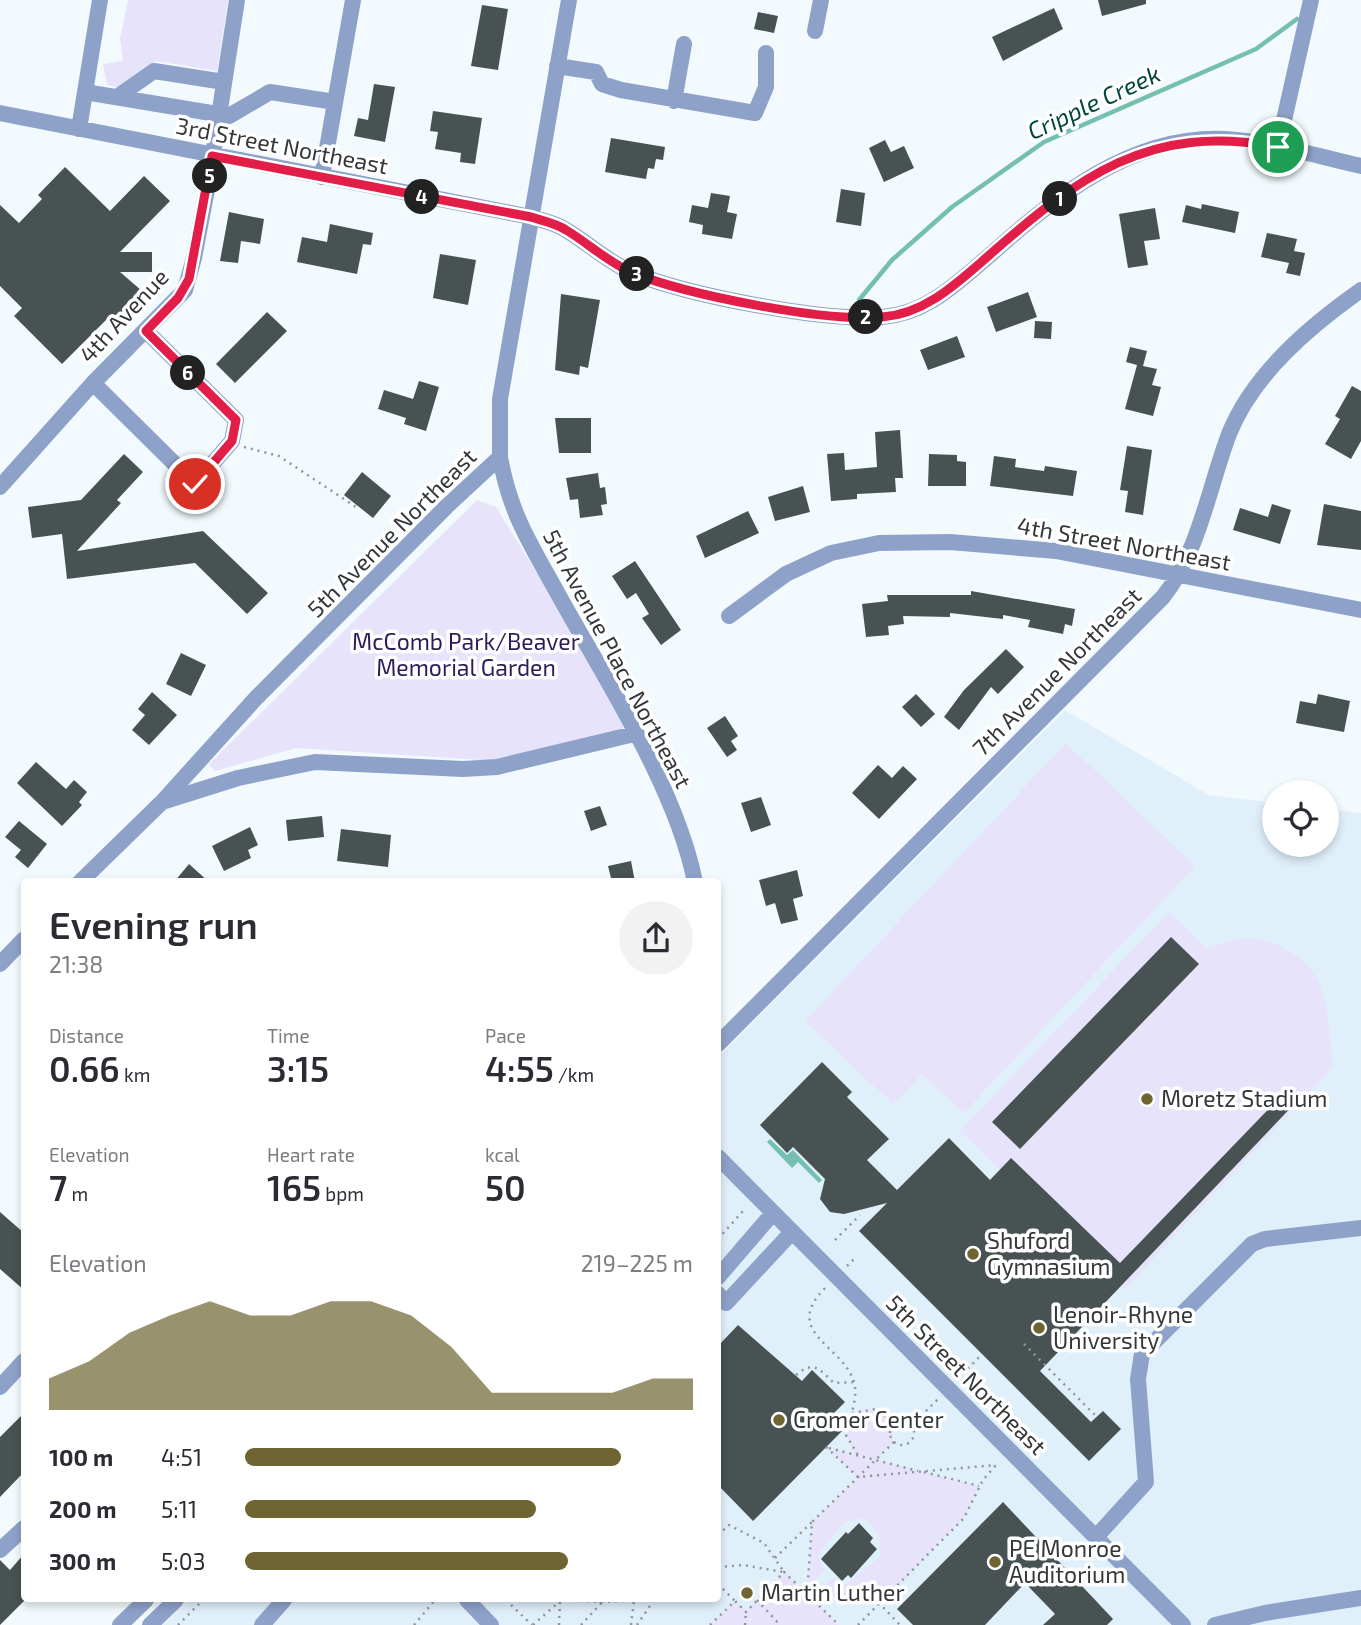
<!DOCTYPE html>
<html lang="en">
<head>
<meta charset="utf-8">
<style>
  :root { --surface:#fff; --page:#f2f2f3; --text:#2b2b33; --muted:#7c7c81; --accent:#6f6532 }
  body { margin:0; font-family:"Exo 2",sans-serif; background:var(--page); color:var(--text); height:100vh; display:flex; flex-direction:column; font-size:26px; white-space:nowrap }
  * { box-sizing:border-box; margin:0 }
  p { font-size:23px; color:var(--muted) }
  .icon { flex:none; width:38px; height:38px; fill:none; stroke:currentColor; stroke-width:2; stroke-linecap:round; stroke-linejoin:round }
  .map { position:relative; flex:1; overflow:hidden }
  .panel { position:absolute; left:21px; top:878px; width:700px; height:724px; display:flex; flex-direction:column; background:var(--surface); border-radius:7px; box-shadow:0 4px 10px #0003 }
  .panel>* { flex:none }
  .tools { position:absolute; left:1262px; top:780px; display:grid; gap:14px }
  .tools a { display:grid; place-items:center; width:77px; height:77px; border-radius:50%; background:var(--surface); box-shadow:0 4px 10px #0003; font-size:35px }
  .pin { position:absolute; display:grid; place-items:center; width:60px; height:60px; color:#fff; margin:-30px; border:4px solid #fff; border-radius:50%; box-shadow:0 2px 7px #0007 }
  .km { position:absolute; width:35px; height:35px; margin:-18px; border-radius:50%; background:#222; color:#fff; font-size:19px; line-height:35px; text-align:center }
  .round { display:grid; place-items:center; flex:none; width:74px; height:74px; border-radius:37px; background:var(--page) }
  .headline { display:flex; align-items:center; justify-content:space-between; height:119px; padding:0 28px }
  h1 { font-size:38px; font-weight:600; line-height:52px }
  .stats { display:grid; grid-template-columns:repeat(3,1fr); gap:10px; height:119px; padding:7px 28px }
  .stats div { display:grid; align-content:center }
  .stats b { font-size:35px; font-weight:600 }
  .stats small { font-size:19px; font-weight:400 }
  .stats p { font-size:19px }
  .chart { height:196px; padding:14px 28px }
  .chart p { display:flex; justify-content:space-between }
  .chart svg { width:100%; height:126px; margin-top:7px; fill:var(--accent); opacity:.7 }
  ul { padding:0 28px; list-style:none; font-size:23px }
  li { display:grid; grid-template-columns:112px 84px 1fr; align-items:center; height:52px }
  li i { height:18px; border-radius:9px; background:var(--accent) }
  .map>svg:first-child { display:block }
  .built { fill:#e0f0fb }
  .green { fill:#e6e3fb }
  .water { fill:#75bfb1 }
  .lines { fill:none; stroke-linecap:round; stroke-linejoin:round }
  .stream { stroke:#75bfb1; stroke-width:4.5 }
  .building { fill:#485253 }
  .path { stroke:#909699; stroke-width:2.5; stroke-dasharray:2 5; stroke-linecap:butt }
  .minor { stroke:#8ea2c9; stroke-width:16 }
  .route-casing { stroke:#fff; stroke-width:14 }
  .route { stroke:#e11d48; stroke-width:9 }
  .poi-dot { fill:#6f6532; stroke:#fff; stroke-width:2.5 }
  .labels { text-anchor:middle; stroke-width:7; stroke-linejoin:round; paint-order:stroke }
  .street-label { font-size:23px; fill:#34383a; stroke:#fff }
  .park-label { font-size:23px; fill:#2e1b5a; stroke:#fff }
  .poi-label { font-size:23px; fill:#34383a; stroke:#fff; text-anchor:start }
  .water-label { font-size:24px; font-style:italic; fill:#00463d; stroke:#fff }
</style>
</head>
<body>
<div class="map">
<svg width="1361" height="1625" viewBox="0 0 1361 1625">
  <rect width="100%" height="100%" fill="#f2fafe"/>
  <path class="built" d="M1065 710 1209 795 1274 803V845H1326L1327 809 1361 813V1625H163L189 1600H718V1057Z"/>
  <path class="green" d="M128 0H228L217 71 156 61 121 88 107 85 103 64 123 61 120 39Z
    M477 500 496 507 631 726 496 761 296 748 215 771 209 764Z
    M1066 743 1195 866 964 1113 922 1074 893 1104 805 1021Z
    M1169 912 1208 949C1223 943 1238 937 1255 939 1279 942 1309 959 1319 983 1330 1009 1330 1040 1333 1067L1124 1290 960 1131Z
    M865 1409 886 1415 895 1424 891 1431 894 1442 876 1460 980 1486 964 1518 880 1604 814 1595 832 1578 847 1584 881 1556 878 1533 865 1518 844 1522 820 1552 819 1561 825 1570 808 1589 812 1522 858 1477 826 1447 856 1455C846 1441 846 1430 851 1413Z
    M784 1572 839 1625H710L735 1601 746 1611Z"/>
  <path class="water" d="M770 1139 787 1155 793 1150 822 1180 819 1183 798 1162 792 1168 767 1142Z"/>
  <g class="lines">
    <path class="stream" d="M859 300 892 260 952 207 1044 142 1256 49 1297 19"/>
  </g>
  <path class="building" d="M1098 0H1146V4L1102 16Z
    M482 5 508 9 498 70 471 66Z
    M1054 8 1063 29 1003 61 992 37Z
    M758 12 778 16 774 33 754 29Z
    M374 84 395 87 385 142 354 136 358 118 368 120Z
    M433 111 482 118 475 164 460 162 461 153 435 149 438 132 430 131Z
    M611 138 665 147 663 160 656 159 654 169 648 168 646 179 605 172Z
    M885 140 891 152 904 146 914 168 884 182 869 148Z
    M65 167 110 211 144 176 170 201 120 252H152V272H120L142 291 119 317 112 314 62 364 14 316 22 308 0 286V205L19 223 42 199 38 195Z
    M841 189 865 193 861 226 836 222Z
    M711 193 730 196 727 212 737 214 732 239 702 234 703 225 689 222 692 205 708 208Z
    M1202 204 1239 212 1235 233 1182 222 1186 205 1201 209Z
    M1155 208 1160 239 1144 241 1148 265 1128 268 1119 214Z
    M229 212 264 219 260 244 241 241 238 263 220 261Z
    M330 224 373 233 371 245 363 244 357 274 297 262 302 237 327 242Z
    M1267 233 1297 239 1294 251 1305 253 1300 276 1286 273 1289 263 1261 257Z
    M440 254 476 260 468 305 433 298Z
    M1028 292 1037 317 996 332 987 307Z
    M561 294 600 300 588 368 580 366 579 375 555 370Z
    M267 312 287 331 235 383 216 364Z
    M1035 321 1052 322 1051 339 1034 338Z
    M957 336 965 357 928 370 920 350Z
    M1130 347 1147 351 1143 366 1157 369 1152 385 1161 387 1153 416 1125 409 1137 365 1126 362Z
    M419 381 439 387 426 431 404 424 406 418 378 409 384 390 413 399Z
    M1352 386 1361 391V441L1351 459 1325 444 1340 419 1335 416Z
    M555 418H591V453H559Z
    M900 430 903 478H895L896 492 857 494V499L831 501 827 454 844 453 845 470 877 467 875 432Z
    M1127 446 1152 450 1143 515 1125 512 1128 491 1120 490Z
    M124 454 143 472 117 500 121 503 77 551 203 531 268 593 247 614 195 563 67 579 62 534 32 538 28 507 81 500Z
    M929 454 957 455V461L966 462V486H928Z
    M994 456 1016 459 1015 467 1044 471 1045 466 1077 471 1073 496 990 486Z
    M362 472 391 496 373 518 344 495Z
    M598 473 600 488 605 487 607 504 601 505 603 515 580 518 578 499 570 500 566 478Z
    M803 486 810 512 775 521 768 497Z
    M1272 504 1291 510 1280 544 1233 530 1240 508 1268 517Z
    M1324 504 1361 511V550L1317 545Z
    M748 511 759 533 705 558 696 536Z
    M635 561 681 630 661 645 642 618 649 614 636 593 627 599 612 576Z
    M971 591 1075 609 1072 626 1065 624 1063 634 1028 627 1030 620 1003 615V619L950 613V617L903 616 904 624 888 626 889 635 866 637 862 604 888 601 887 595H971Z
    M1006 649 1024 667 998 694 991 687 959 730 944 717 964 690Z
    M181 653 206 665 191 696 166 684Z
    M152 692 177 715 149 745 132 730 145 715 138 709Z
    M916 694 935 714 921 727 902 707Z
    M1318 694 1350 701 1344 732 1296 723 1300 701 1316 704Z
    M725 716 738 736 731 741 737 750 727 757 707 728Z
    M36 762 66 789 74 780 87 792 79 802 82 805 62 826 17 783Z
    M878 765 892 778 903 766 917 779 879 819 852 793Z
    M761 797 771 825 751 832 741 803Z
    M600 806 607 825 591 831 584 811Z
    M322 816 324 837 288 841 286 820Z
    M19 821 47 844 28 868 15 857 21 850 5 837Z
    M250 827 258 845 248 850 251 858 224 871 212 846Z
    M341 829 391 835 388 867 337 861Z
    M631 861 635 882H612L608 866Z
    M189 864 209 882H174Z
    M797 870 803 896 793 899 798 920 781 924 775 903 766 906 759 880Z
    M1171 937 1199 964 1020 1149 992 1122Z
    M822 1062 852 1092 847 1097 889 1139 867 1160 897 1190 949 1138 990 1180 1011 1158 1120 1263 1289 1088 1300 1098 1040 1371 1091 1422 1103 1411 1121 1429 1089 1461 859 1231 887 1203 844 1214 830 1212 820 1199 825 1179 793 1147 787 1153 760 1125Z
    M0 1212 24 1233V1290L0 1269Z
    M738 1325 802 1381 812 1370 845 1402 833 1414 846 1427 753 1521 718 1485V1346Z
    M24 1413V1472L0 1497V1437Z
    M1003 1502 1113 1619 1107 1625H1043L1055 1614 1025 1583 985 1625H913L897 1609Z
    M859 1523 873 1538 870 1542 877 1549 851 1578 848 1575 842 1581 821 1559 846 1532 848 1534Z
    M24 1554V1601L0 1625V1560L10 1570Z"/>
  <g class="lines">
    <path class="path" d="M244 447 279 456 359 509
      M718 1239 743 1211
      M835 1240 860 1215
      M847 1266 857 1256
      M825 1288C781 1333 843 1345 854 1382 859 1397 849 1419 846 1435L858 1455
      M1024 1344 1097 1417
      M796 1375C814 1360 819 1369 834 1383L855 1382
      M958 1379 982 1354
      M852 1413 876 1409 895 1424
      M890 1433a12 12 0 1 1 24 0a12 12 0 1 1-24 0Z
      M911 1426 938 1399
      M894 1442 812 1522 807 1595 880 1604 900 1625
      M826 1447 858 1477 996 1465
      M829 1448 918 1471
      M924 1472 979 1486
      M718 1535 729 1525 764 1543 784 1572
      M775 1558 812 1522
      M718 1567 743 1565 783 1572
      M718 1584 735 1601
      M506 1600 532 1625
      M559 1600 603 1602 638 1600
      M757 1600 780 1625
      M178 1625 203 1600
      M414 1625 435 1600
      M533 1625 560 1601
      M559 1625 560 1601
      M581 1625 604 1600
      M631 1625 634 1600
      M637 1625 654 1600
      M710 1625 735 1601 746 1612 784 1572 839 1625
      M745 1625 746 1612
      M858 1625 964 1518 983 1480 996 1465"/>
    <path class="minor" d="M815 31 821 0
      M557 66 596 72 602 84 621 90 755 113 766 87V53
      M85 92 229 116 270 92 335 102
      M117 97 154 71 224 82
      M674 101 684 44
      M0 113 531 217C543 221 556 223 566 230 588 243 609 263 633 273 688 295 823 322 882 317 927 314 958 282 990 255 1056 196 1133 134 1226 139 1272 142 1317 156 1361 166
      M79 129 100 0
      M1278 147 1311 0
      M322 177 353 0
      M93 383 195 484 232 441 236 420 146 331
      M500 457C510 514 531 545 558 594 605 679 676 787 695 882
      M0 487 93 383 185 290 194 258 210 174 237 0
      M729 616 786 574 831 553 879 543 950 542 1056 551 1361 610
      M165 801 238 778 315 762 463 769 497 767 634 734
      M80 882 162 802 256 698 447 506 500 457V399L569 0
      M0 964 24 939
      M718 1044 1163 597C1199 552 1209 487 1229 434 1253 374 1310 326 1361 290
      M718 1157 1183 1625
      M718 1277 773 1213
      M718 1294 726 1303 792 1232
      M0 1387 24 1361
      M1096 1537 1146 1482 1138 1379 1142 1354 1252 1244 1265 1239 1361 1228
      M0 1550 24 1528
      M467 1600 491 1625
      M120 1625 146 1600
      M150 1625 176 1600
      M262 1625 284 1600
      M1215 1625 1265 1613 1361 1598"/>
  </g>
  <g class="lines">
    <defs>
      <path id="route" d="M195 484 232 441 236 420 146 331 178 298 189 279 212 156 531 217C543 221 556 223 566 230 588 243 609 263 633 273 688 295 823 322 882 317 924 314 955 285 986 258 1078 177 1149 122 1278 147"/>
    </defs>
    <use href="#route" class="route-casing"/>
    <use href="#route" class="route"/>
  </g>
  <g class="poi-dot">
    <circle cx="1147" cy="1099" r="7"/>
    <circle cx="973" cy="1254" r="7"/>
    <circle cx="1039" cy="1328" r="7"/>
    <circle cx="779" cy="1420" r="7"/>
    <circle cx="995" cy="1562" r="7"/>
    <circle cx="747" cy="1593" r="7"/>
  </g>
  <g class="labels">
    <g class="street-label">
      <text transform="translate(282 146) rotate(11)" y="8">3rd Street Northeast</text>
      <text transform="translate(124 316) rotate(-47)" y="8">4th Avenue</text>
      <text transform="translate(392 533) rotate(-45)" y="8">5th Avenue Northeast</text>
      <text transform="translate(1124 544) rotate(10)" y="8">4th Street Northeast</text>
      <text transform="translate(617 659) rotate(62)" y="8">5th Avenue Place Northeast</text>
      <text transform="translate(1057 672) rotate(-45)" y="8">7th Avenue Northeast</text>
      <text transform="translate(966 1375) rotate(45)" y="8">5th Street Northeast</text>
    </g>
    <g class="park-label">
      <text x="466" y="650">McComb Park/Beaver<tspan x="466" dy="26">Memorial Garden</tspan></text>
    </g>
    <g class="poi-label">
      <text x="1161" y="1107">Moretz Stadium</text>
      <text x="987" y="1249">Shuford<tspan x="987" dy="26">Gymnasium</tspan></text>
      <text x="1053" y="1323">Lenoir-Rhyne<tspan x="1053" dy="26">University</tspan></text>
      <text x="793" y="1428">Cromer Center</text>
      <text x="1009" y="1557">PE Monroe<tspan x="1009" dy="26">Auditorium</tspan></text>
      <text x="761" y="1601">Martin Luther</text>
    </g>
    <g class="water-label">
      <text transform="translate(1094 103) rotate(-25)" y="8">Cripple Creek</text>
    </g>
  </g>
</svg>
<div class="tools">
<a><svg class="icon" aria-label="locate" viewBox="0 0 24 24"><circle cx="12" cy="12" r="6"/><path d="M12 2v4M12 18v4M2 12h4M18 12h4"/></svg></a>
</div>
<div class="pin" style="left:1278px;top:147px;background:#1e9e55"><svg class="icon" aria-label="arrive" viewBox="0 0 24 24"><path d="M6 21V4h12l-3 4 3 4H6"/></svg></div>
<div class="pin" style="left:195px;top:484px;background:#d93025"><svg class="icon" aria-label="check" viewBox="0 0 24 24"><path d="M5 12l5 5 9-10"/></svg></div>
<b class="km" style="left:1060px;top:199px">1</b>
<b class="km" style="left:866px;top:317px">2</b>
<b class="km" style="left:637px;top:274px">3</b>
<b class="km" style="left:422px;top:197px">4</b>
<b class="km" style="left:210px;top:176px">5</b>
<b class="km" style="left:188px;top:373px">6</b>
<section class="panel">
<div class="headline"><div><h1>Evening run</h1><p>21:38</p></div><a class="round"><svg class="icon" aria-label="share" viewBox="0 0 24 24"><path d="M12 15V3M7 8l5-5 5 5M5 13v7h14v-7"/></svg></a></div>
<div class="stats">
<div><p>Distance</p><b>0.66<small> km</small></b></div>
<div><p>Time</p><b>3:15</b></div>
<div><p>Pace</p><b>4:55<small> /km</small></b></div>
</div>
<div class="stats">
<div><p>Elevation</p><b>7<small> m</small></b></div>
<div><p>Heart rate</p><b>165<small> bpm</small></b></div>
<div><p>kcal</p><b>50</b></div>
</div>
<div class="chart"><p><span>Elevation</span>219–225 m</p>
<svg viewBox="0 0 160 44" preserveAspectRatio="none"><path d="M0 44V33L10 27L20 17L30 11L40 6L50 11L60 11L70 6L80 6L90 11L100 22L110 38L120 38L130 38L140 38L150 33L160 33V44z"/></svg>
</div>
<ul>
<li><b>100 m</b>4:51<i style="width:84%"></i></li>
<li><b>200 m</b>5:11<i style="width:65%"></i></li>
<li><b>300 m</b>5:03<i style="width:72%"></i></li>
</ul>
</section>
</div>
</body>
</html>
